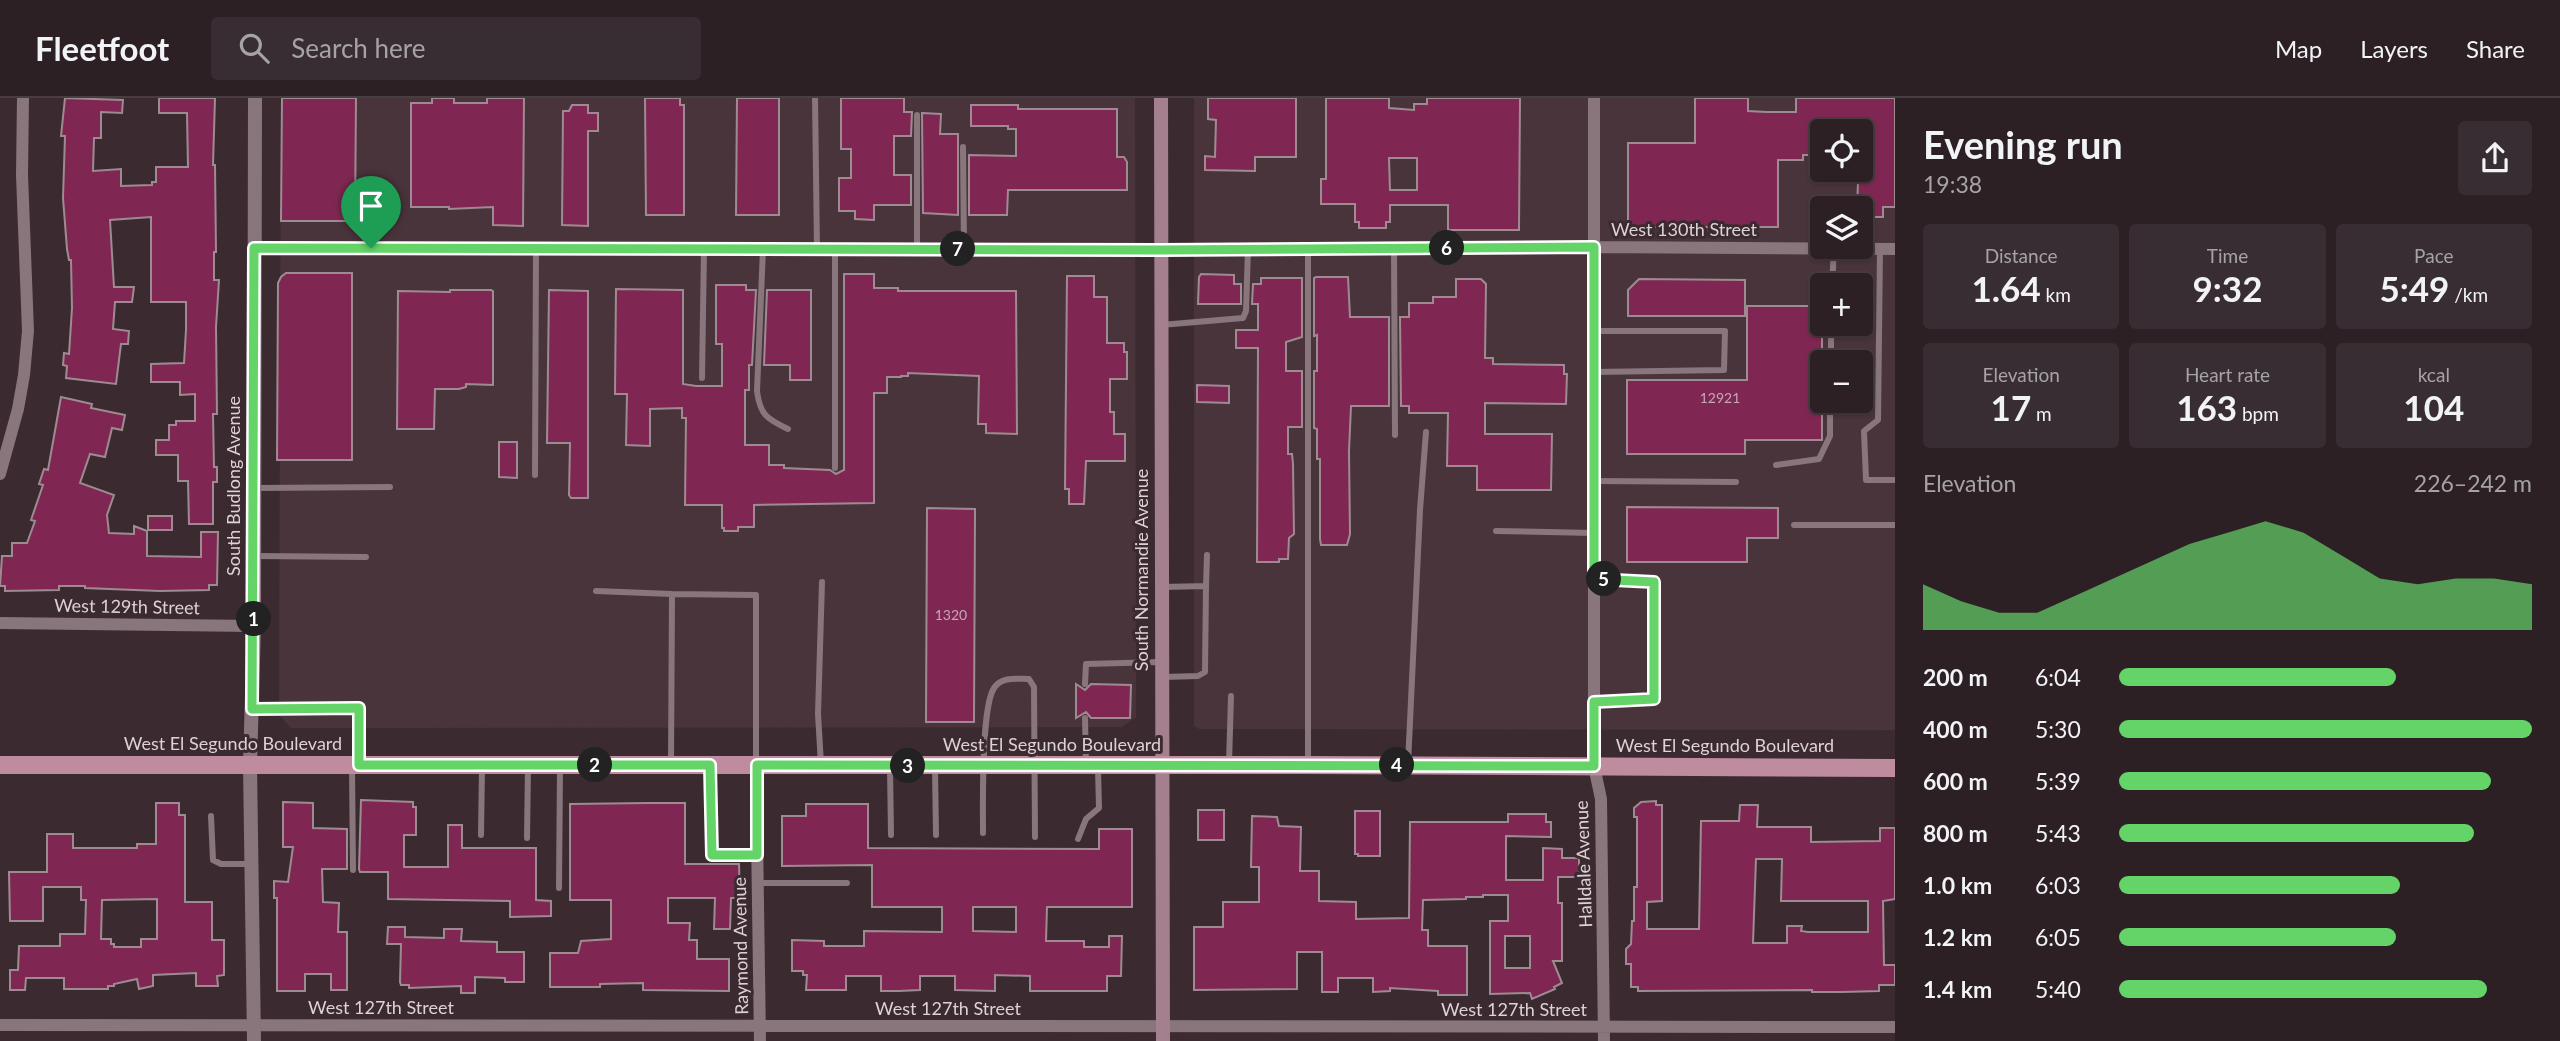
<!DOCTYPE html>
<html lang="en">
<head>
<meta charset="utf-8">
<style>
  :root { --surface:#2c2025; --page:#382d32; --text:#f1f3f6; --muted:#a6a3a7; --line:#483e42; --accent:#64d468 }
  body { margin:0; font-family:Lato,sans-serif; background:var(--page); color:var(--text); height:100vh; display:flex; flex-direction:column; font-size:26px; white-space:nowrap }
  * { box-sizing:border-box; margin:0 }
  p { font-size:23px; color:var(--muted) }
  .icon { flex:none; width:38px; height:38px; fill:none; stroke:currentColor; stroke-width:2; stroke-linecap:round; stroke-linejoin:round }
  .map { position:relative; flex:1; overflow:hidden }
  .panel { display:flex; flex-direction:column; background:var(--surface); width:665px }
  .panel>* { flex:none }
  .tools { position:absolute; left:1810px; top:21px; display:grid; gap:14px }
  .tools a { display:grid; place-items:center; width:63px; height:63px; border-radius:7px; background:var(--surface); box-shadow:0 2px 5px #0004,0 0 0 2px var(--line); font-size:35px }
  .pin { position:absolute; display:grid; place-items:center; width:60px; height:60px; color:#fff; margin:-72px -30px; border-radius:50% 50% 50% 0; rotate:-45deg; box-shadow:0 0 7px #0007 }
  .pin .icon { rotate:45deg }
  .km { position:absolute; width:35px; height:35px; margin:-18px; border-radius:50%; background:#222; color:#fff; font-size:19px; line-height:35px; text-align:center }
  .round { display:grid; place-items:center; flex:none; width:74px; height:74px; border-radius:7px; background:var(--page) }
  .head { display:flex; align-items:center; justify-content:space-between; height:119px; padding:0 28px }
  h1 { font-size:38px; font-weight:700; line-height:52px }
  .metrics { display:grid; grid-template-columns:repeat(3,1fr); gap:10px; height:119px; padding:7px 28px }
  .metrics div { display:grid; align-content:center; border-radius:7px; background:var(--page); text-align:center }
  .metrics b { font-size:35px; font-weight:700 }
  .metrics small { font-size:19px; font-weight:400 }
  .metrics p { font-size:19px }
  .chart { height:196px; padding:14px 28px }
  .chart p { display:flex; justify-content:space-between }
  .chart svg { width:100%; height:126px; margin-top:7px; fill:var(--accent); opacity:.7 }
  ul { padding:0 28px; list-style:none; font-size:23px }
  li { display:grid; grid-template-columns:112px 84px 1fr; align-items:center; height:52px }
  li i { height:18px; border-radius:9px; background:var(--accent) }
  header { display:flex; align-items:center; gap:42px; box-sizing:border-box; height:98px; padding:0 35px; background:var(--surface); border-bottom:2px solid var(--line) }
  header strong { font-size:33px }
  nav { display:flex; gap:38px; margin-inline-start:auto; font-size:24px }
  .search { width:490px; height:63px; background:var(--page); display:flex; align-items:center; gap:18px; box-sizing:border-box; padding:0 24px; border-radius:7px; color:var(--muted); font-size:26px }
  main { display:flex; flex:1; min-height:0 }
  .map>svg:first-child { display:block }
  .built { fill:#4a343c; fill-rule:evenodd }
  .building { fill:#7f2752; stroke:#9e8b91; stroke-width:2; fill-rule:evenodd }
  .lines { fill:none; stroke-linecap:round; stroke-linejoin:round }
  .service { stroke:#88767c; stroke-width:6 }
  .minor { stroke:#88767c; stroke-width:12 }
  .tertiary { stroke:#88767c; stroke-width:14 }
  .secondary { stroke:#a4808e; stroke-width:14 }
  .primary { stroke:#bf8b9f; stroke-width:18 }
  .route-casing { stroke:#fff; stroke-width:14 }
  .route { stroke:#64d468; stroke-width:9 }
  .labels { text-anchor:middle; stroke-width:6; stroke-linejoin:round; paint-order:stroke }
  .number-label { font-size:14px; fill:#c6a7b5 }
  .street-label { font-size:18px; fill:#ddd2d6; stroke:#3b2b31 }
</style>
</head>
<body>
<header>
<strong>Fleetfoot</strong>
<div class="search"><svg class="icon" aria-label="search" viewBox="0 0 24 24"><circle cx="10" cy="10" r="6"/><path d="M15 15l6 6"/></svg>Search here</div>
<nav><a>Map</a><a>Layers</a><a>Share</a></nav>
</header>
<main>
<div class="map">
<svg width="1895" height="943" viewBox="0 0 1895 943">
  <rect width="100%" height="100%" fill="#3b2b31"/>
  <path class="built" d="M281 0H1135L1136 619 1122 629 291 630 279 617Z
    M1194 0H1895V632L1199 631 1194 628ZM1822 33H1860V72H1822ZM1822 110H1860V149H1822ZM1822 187H1860V226H1822ZM1822 264H1860V303H1822Z"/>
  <path class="building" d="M65 0 123 2 122 15 101 14V40H94L93 73 121 71V88L152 87V84H156V69H188L187 15H159V0H215L213 67H215L216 154H214V182H219L216 229 217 316H213L214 369H217V384H213V426H189L188 383H178V357H156V342H169V327H176V323H195V296L180 297V284H151V266L184 265 186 232V204H151V119L110 122 114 189H134L132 204H115L113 231 129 233 128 246H121L116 286 66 280 67 268 63 267 64 255 69 256 72 210 71 162H69L67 151 63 100 65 38H61Z
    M282 0H356L355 123H281Z
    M432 0H454V5H487V0H524L523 128 493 127V109L449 111V109H411V5H432Z
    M645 0H680V7H684V117H646Z
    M737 0H779V117H736Z
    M841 0H904V14H912L911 38H894V77H911V107H874V122L855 121V113H839V80H851V51H841Z
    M1208 0H1296V59H1255V73L1205 72V58L1215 59 1216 22 1208 21Z
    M1326 0H1389V10L1414 12V6H1427V0H1520L1519 132H1448V107H1390V124H1386V130H1359V124H1355V106H1321V81H1326ZM1389 60H1417V92H1390Z
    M1695 0H1748V13L1766 14H1796V0H1895V109H1883V119H1860V110H1857L1860 33H1822V57H1803V62H1778V129H1628V45H1695Z
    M572 7H588V15H598V33H588V128L562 127 563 13H569Z
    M971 7H1018V11H1117V59H1124L1127 64V92H1008L1007 117H969V57L1016 58V31H1008V28H971Z
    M922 15 941 16 940 36H958V117L923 115Z
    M286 175H352V362H277L278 185 281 179Z
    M844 176H874V190H898V193H1016L1017 336 986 335V326H978L979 278 908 275V278H901V279H887V295H874V405L754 407V429H738V433H724V430H722V407H685L686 320H682V310L650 311V348L626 347 627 296H615L616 191 683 192V286L696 288H722V246H716V187H746V192H756L752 267H749V292H745V347H769V367H784V370L830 372 836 376 844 372Z
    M1201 176 1234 177V186H1241V206H1198L1199 179Z
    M1067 178H1094V199H1107V245H1124V254H1127V281H1110V314H1114V336H1125V363H1086L1084 406H1069V391H1065Z
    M1316 179H1348L1350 219H1389V308H1351L1349 353 1350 436 1347 447H1321L1320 441V361H1317V331L1314 330V273H1317V237L1314 238V180Z
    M1261 180H1302V239L1286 244V273H1302V329H1288V356H1292L1293 366 1294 436 1289 440 1288 461H1279V464H1257L1258 250H1236V232H1258V206H1252L1253 186H1261Z
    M1456 181H1481L1486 186 1485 260H1493V266L1564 267V276H1567L1566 306 1485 305V336H1552L1551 392H1477V368H1447L1448 315H1409V308H1401L1400 219H1409V205H1433V199H1456Z
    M1639 181 1745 182V218H1628V192Z
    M450 192H491L493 193V287L466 286V289L459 291H435L434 331H397L398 193 450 194Z
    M549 192 588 193V400H571L569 397 570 345H547Z
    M767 192H811V282H790V267H764Z
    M1747 208H1822V342H1745V356H1627V282H1747Z
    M1197 287 1229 288V305L1197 304Z
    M61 299 92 306 91 310 125 317 122 332 112 330 105 359 90 356 80 385 114 397 107 417 109 435 134 436V428L147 433V458L201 459V434H218L217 487H209V492L160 493 85 490V488H59V492L5 493V488H0L2 458H12V445H27L35 423 31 422 43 387 39 386 44 371 48 372Z
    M499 344H517V380L499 379Z
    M1627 409 1778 410V440H1747V464H1627Z
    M927 410 975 411 974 624H926Z
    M148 418H172V432H148Z
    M1076 586 1085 592 1091 586 1131 587 1130 620H1091L1086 614 1076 620Z
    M361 702 413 704V709H416V737H404V769H448V727H462V750H536V802L551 803V818L510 819V803L388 801V774H360L359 771Z
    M1656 703V707H1662V803L1647 804V831H1699L1701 723H1739L1740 707H1758L1757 729H1811V744L1880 743V730H1895V801L1883 803 1884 867H1895V887H1879V893L1842 894H1812V892L1638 893V889H1631V866H1626V851L1631 846 1632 823H1634V789H1637V719H1634V710L1641 704ZM1756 761H1782L1781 803H1868V834H1808L1801 833 1802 828H1787V845H1753Z
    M283 704 313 705V730L347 731V771H322L323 804 339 805 338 834H347V892H331V876H305V893H277V800H274V783L288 784 293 749H283Z
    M156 705H179V717H185V804H212V842H224V877L217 878 218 888H196V875L153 877V888L139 891 137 881 114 886V888H108V891H64V880H26L25 892H10V872H18L19 848H60V836H85L86 802H81V789H43V823H10L9 774H47V736H73V750H137V746H156ZM157 801V841H141V849H114V846H111V841H101L102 802Z
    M649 705H685V766H739L740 800H731L730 831H714L715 800H668V825H690L689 842H697V861H729V893L643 892V885L600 886V889H550V855H578L581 843 611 841V802H570V706Z
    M806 706H868V750L1099 751V731H1132V809H1047L1046 843H1084V849H1109V838H1122L1121 878H1107V893H1030V878L995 877V893L955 892V878H920V892L899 893H881V878H846V892H806L807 877H803V873H792V842L824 843V848H864V833L942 834V809H872V767L782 768V718H806ZM973 809H1016V834L973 833Z
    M1198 712H1224V742H1198Z
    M1355 713H1380V758H1358V756H1355Z
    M1508 716H1546V724H1551V739L1506 738V782H1543V750L1562 751V760H1579V779H1558V805H1562V863H1553L1562 885 1554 889 1555 891 1532 901 1530 895 1490 896V823H1508V797H1483V799H1466V801L1423 802 1422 832H1428V848H1467V897H1438V893L1390 890V893L1373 894V880H1338V894H1322V854H1297V891L1194 892V829H1223V804H1259V769H1251L1252 718 1277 719 1279 728 1301 729 1300 773H1319V803L1356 804V821L1409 820 1410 724H1508ZM1505 838H1530V870H1505Z
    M388 829H405V839L444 840V831H462L461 843 497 844V854H524V884H505V880L475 879V895H461V888L409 890V887H401L400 884 401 846H387Z"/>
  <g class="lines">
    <path class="service" d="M815 0 817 151
      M917 17V151
      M963 49 964 151
      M1394 150 1395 337
      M763 151 757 293C760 317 767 321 788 331
      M835 151V370
      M1308 151V665
      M1880 151 1878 322 1864 333 1866 382H1895
      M1832 187 1834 151
      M1161 227 1243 220 1246 213 1248 151
      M1594 233H1725L1724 272 1594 274
      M1831 264V226
      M702 280 704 151
      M1776 367 1819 361 1830 338V303
      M535 377 536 151
      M1594 383 1736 384
      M255 390 390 389
      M1794 427H1895
      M1496 433 1594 435
      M256 458 366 459
      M1206 488 1207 457
      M1163 489 1206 488 1205 574 1198 578 1163 579
      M596 493 672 496
      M1085 586 1086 566 1161 564
      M1594 604 1654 601V484L1594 481
      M253 611 359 610V665
      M1085 620 1086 666
      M1229 665 1231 598
      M821 666 818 616 822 484
      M1408 666 1420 412 1426 334
      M671 667 672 496 756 497V666
      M352 669 353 772
      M710 669 712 756 756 757
      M890 670 891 737
      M935 670 936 737
      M211 718 213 762 221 766H251
      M983 735C983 707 981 610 994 590 1002 578 1017 581 1029 581L1034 589 1035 739
      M481 737 482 669
      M527 740 528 668
      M1078 741 1086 721 1099 710 1098 670
      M758 785H847
      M559 790 560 669"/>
    <path class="minor" d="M1594 0V668L1601 701 1604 943
      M254 150 1161 152 1594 149 1895 151
      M0 376 18 311 24 277 28 233 22 77 23 0
      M0 525 254 528
      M756 668 760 943
      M0 927 1895 929"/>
    <path class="tertiary" d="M254 943 250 667 254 528 255 0"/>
    <path class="secondary" d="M1161 0 1163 943"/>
    <path class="primary" d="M0 667H1308L1895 670"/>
  </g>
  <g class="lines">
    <defs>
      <path id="route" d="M1594 149V481L1654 484V601L1594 604V668L757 667V757H712L710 667H359V610L252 611 254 150 1161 152Z"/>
    </defs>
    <use href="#route" class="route-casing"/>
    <use href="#route" class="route"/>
  </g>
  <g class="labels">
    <g class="number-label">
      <text x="1720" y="305">12921</text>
      <text x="951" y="522">1320</text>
    </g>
    <g class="street-label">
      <text x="1684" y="138">West 130th Street</text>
      <text transform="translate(234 388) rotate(-90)" y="6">South Budlong Avenue</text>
      <text transform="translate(1142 472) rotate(-90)" y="6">South Normandie Avenue</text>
      <text transform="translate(127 509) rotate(1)" y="6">West 129th Street</text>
      <text x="233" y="652">West El Segundo Boulevard</text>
      <text x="1052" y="653">West El Segundo Boulevard</text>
      <text x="1725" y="654">West El Segundo Boulevard</text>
      <text transform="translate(1584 766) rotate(-92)" y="6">Halldale Avenue</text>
      <text transform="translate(741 848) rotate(-91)" y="6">Raymond Avenue</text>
      <text x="381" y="916">West 127th Street</text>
      <text x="948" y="917">West 127th Street</text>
      <text x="1514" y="918">West 127th Street</text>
    </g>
  </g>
</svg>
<div class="tools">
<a><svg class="icon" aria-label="locate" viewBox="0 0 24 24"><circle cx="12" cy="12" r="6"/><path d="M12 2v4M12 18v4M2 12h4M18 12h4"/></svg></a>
<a><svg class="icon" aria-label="layers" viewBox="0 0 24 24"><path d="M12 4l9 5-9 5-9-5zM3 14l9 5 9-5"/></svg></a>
<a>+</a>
<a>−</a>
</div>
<div class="pin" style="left:371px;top:150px;background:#1e9e55"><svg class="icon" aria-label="arrive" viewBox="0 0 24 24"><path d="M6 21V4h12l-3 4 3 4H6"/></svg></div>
<b class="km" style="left:254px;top:521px">1</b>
<b class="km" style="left:595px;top:667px">2</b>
<b class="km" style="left:908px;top:668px">3</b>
<b class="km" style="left:1397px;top:667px">4</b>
<b class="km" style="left:1604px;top:481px">5</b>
<b class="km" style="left:1447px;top:150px">6</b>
<b class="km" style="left:958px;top:151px">7</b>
</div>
<section class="panel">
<div class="head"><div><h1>Evening run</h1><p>19:38</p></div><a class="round"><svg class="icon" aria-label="share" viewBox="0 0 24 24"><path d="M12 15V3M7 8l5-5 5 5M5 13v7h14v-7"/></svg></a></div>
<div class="metrics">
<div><p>Distance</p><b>1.64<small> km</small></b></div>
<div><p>Time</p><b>9:32</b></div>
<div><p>Pace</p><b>5:49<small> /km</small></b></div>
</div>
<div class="metrics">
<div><p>Elevation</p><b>17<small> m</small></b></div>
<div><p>Heart rate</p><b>163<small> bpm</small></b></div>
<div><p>kcal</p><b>104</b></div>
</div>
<div class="chart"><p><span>Elevation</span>226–242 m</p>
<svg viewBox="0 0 160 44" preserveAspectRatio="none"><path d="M0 44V28L10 34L20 38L30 38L40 32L50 26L60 20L70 14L80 10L90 6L100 10L110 18L120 26L130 28L140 26L150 26L160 28V44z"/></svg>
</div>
<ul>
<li><b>200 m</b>6:04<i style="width:67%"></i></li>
<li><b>400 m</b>5:30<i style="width:100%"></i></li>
<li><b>600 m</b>5:39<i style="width:90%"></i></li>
<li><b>800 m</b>5:43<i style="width:86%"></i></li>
<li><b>1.0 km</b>6:03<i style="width:68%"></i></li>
<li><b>1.2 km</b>6:05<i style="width:67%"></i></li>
<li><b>1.4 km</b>5:40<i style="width:89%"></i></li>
</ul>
</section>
</main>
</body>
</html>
